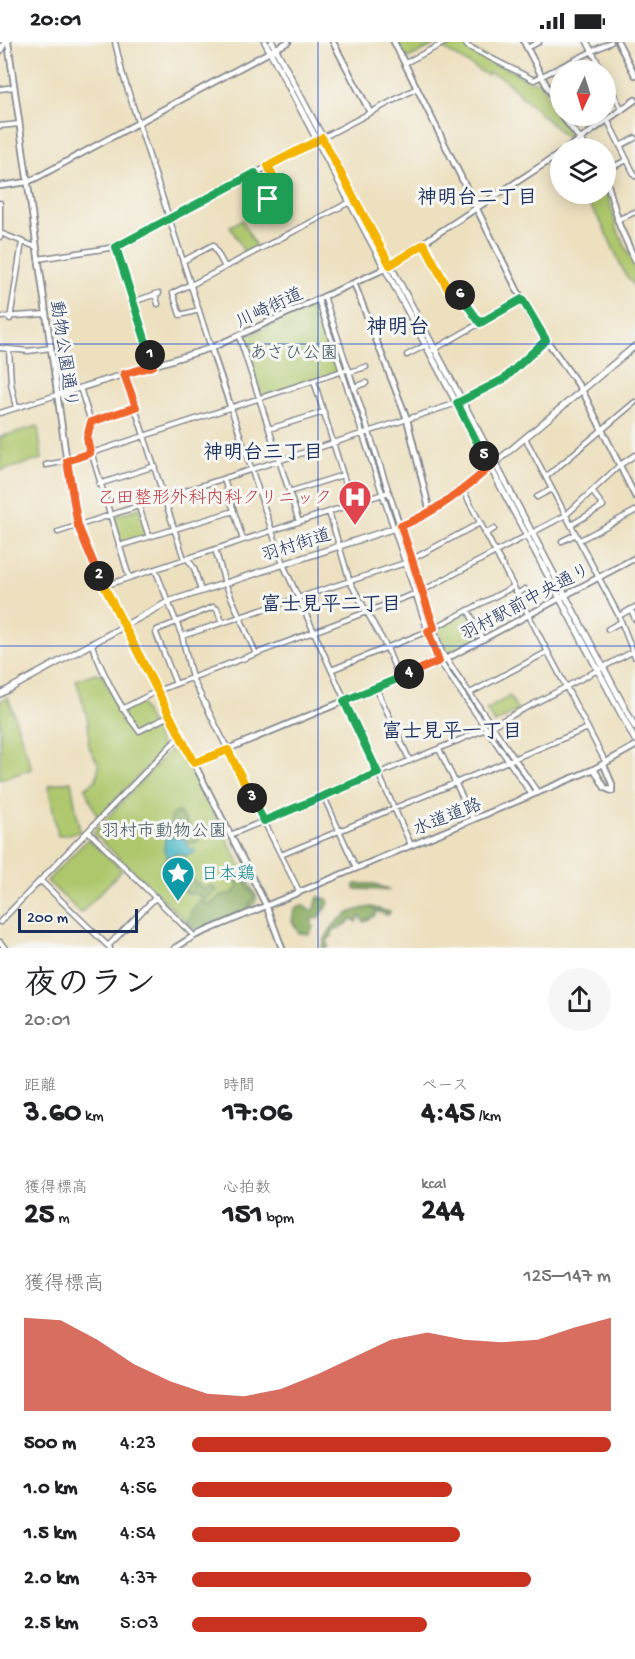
<!DOCTYPE html>
<html lang="ja">
<head>
<meta charset="utf-8">
<style>
  :root { --surface:#fff; --page:#f6f6f6; --text:#202124; --muted:#757577; --accent:#c8321e }
  body { margin:0; font-family:"Gochi Hand","Klee One",sans-serif; background:var(--page); color:var(--text); height:100vh; display:flex; flex-direction:column; font-size:22px; white-space:nowrap }
  * { box-sizing:border-box; margin:0 }
  p { font-size:20px; color:var(--muted) }
  .icon { flex:none; width:33px; height:33px; fill:none; stroke:currentColor; stroke-width:2; stroke-linecap:round; stroke-linejoin:round }
  .map { position:relative; height:906px; overflow:hidden }
  .drawer { display:flex; flex-direction:column; background:var(--surface); flex:1 }
  .drawer>* { flex:none }
  .needle { width:39px; rotate:184deg }
  .controls { position:absolute; left:550px; top:18px; display:grid; gap:12px }
  .controls a { display:grid; place-items:center; width:66px; height:66px; border-radius:50%; background:var(--surface); box-shadow:0 3px 15px #0003; font-size:30px }
  .scale { position:absolute; left:18px; bottom:15px; width:120px; box-sizing:border-box; padding-left:6px; border:3px solid #1b2f5e; border-top:0; font-size:16px; line-height:21px; white-space:nowrap; color:#1b2f5e; -webkit-text-stroke:4px #f6f6f2; paint-order:stroke }
  .pin { position:absolute; display:grid; place-items:center; width:51px; height:51px; color:#fff; margin:-26px; border-radius:12px; box-shadow:0 3px 9px #0006 }
  .km { position:absolute; width:30px; height:30px; margin:-15px; border-radius:50%; background:#222; color:#fff; font-size:16px; line-height:30px; text-align:center }
  .round { display:grid; place-items:center; flex:none; width:63px; height:63px; border-radius:32px; background:var(--page) }
  .head { display:flex; align-items:center; justify-content:space-between; height:102px; padding:0 24px }
  h1 { font-size:33px; font-weight:700; line-height:45px }
  .metrics { display:grid; grid-template-columns:repeat(3,1fr); gap:9px; height:102px; padding:6px 24px }
  .metrics div { display:grid; align-content:center }
  .metrics b { font-size:30px; font-weight:700 }
  .metrics small { font-size:16px; font-weight:400 }
  .metrics p { font-size:16px }
  .chart { height:168px; padding:12px 24px }
  .chart p { display:flex; justify-content:space-between }
  .chart svg { width:100%; height:108px; margin-top:6px; fill:var(--accent); opacity:.7 }
  ul { padding:0 24px; list-style:none; font-size:20px }
  li { display:grid; grid-template-columns:96px 72px 1fr; align-items:center; height:45px }
  li i { height:15px; border-radius:8px; background:var(--accent) }
  .status { display:flex; justify-content:space-between; align-items:center; height:42px; padding:0 30px; background:var(--surface); direction:ltr }
  .status svg { height:16px; fill:currentColor }
  .map>svg:first-child { display:block }
  .green { fill:#aec76c; stroke:#647b65; stroke-width:1.5 }
  .forest { fill:#8aac60; stroke:#526e5f; stroke-width:1.5 }
  .water { fill:#4dbac7; stroke:#347492; stroke-width:1.5 }
  .lines { fill:none; stroke-linecap:round; stroke-linejoin:round }
  .minor-casing { stroke:#84888e; stroke-width:7 }
  .tertiary-casing { stroke:#84888e; stroke-width:8 }
  .secondary-casing { stroke:#84888e; stroke-width:8 }
  .minor { stroke:#fff; stroke-width:4 }
  .tertiary { stroke:#fff; stroke-width:4.5 }
  .secondary { stroke:#fff; stroke-width:5 }
  .split-1-casing { stroke:#fff; stroke-width:12 }
  .split-2-casing { stroke:#fff; stroke-width:12 }
  .split-3-casing { stroke:#fff; stroke-width:12 }
  .split-4-casing { stroke:#fff; stroke-width:12 }
  .split-5-casing { stroke:#fff; stroke-width:12 }
  .split-6-casing { stroke:#fff; stroke-width:12 }
  .split-7-casing { stroke:#fff; stroke-width:12 }
  .split-1 { stroke:#22a559; stroke-width:8 }
  .split-2 { stroke:#f0652b; stroke-width:8 }
  .split-3 { stroke:#f5b400; stroke-width:8 }
  .split-4 { stroke:#22a559; stroke-width:8 }
  .split-5 { stroke:#f0652b; stroke-width:8 }
  .split-6 { stroke:#22a559; stroke-width:8 }
  .split-7 { stroke:#f5b400; stroke-width:8 }
  .grid { fill:none; stroke:#1d4ed8; stroke-width:1.5; stroke-opacity:0.55 }
  .labels { text-anchor:middle; stroke-width:6; stroke-linejoin:round; paint-order:stroke }
  .street-label { font-size:18px; fill:#1b2f5e; stroke:#f6f6f2 }
  .park-label { font-size:18px; fill:#405562; stroke:#f6f6f2 }
  .health-label { font-size:18px; fill:#be3a42; stroke:#f6f6f2; text-anchor:end }
  .culture-label { font-size:18px; fill:#0d838f; stroke:#f6f6f2; text-anchor:start }
  .neighbourhood-label { font-size:20px; font-weight:bold; fill:#1b2f5e; stroke:#f6f6f2 }
  .quarter-label { font-size:21px; font-weight:bold; fill:#1b2f5e; stroke:#f6f6f2 }
</style>
</head>
<body>
<div class="status"><b>20:01</b><svg viewBox="0 0 49 12"><path d="M0 12V9h3v3zM5 12V6h3v6zM10 12V3h3v9zM15 12V0h3v12zM26 1h20v11H26zM47 4h2v5h-2z"/></svg></div>
<div class="map">
<svg width="635" height="906" viewBox="0 0 635 906">
  <rect width="100%" height="100%" fill="#f6f6f2"/>
  <filter id="ink" filterUnits="userSpaceOnUse"><feTurbulence type="fractalNoise" baseFrequency=".0167" numOctaves="2"/><feDisplacementMap in="SourceGraphic" scale="12" xChannelSelector="R" yChannelSelector="G"/><feConvolveMatrix kernelMatrix="1 2 1 2 8 2 1 2 1" color-interpolation-filters="sRGB"/></filter>
  <filter id="wash" filterUnits="userSpaceOnUse"><feTurbulence type="fractalNoise" baseFrequency=".008" numOctaves="4" result="noise"/><feDisplacementMap in="SourceGraphic" scale="24" xChannelSelector="R" yChannelSelector="G"/><feGaussianBlur stdDeviation="1.35" result="paint"/><feColorMatrix in="noise" values="0 0 0 0 0 0 0 0 0 0 0 0 0 0 0 0 0 1.4 0 .05"/><feComposite in="paint" operator="in"/></filter>
  <g filter="url(#wash)">
    <rect width="100%" height="100%" fill="#ede0bf"/>
    <path class="green" d="M398 0H435L442 4 450 0H464L467 5 532 40 540 39 574 98 571 100 501 35 489 31 487 33 436 2 406 17Z
      M606 146 617 187 635 225V245L625 232 601 180 582 152H606Z
      M242 178 256 205 245 212 230 184Z
      M318 261 342 329 262 356 243 296Z
      M38 384 42 417 0 429V395Z
      M139 466 148 495 122 503 113 475Z
      M468 570 481 595 447 612 436 585Z
      M95 631 102 632 121 670 140 660 163 708 98 776 85 746 96 738 99 723 88 703C92 682 82 658 76 638Z
      M510 654 518 669 495 681 486 668Z
      M8 655 32 727 0 738V659Z
      M176 702 179 703 257 856 254 863 195 888 93 791Z
      M71 739 80 790 58 794 49 747 50 743Z
      M88 797 122 828 81 871 47 839Z"/>
    <path class="forest" d="M175 770H179L190 784 189 791 199 796 198 800 187 802 184 796 181 799 170 797 171 775Z
      M167 816 174 828C186 829 195 841 204 848L211 843 217 848 204 858C194 847 194 855 180 848V843L177 846 166 840 168 833 162 827V822Z
      M241 832 244 833 248 845 255 854 247 868C243 868 204 885 198 889L188 880 192 868 200 859 210 863 221 853 231 852 238 846 235 837Z
      M355 842H375L390 848 355 847Z
      M318 855 327 857 329 861 319 876 311 877 313 885 309 892 299 891 292 879 294 868 302 863 311 869 315 866Z
      M371 865 390 870 388 873 375 869V873L364 880 360 874 356 880 351 876 346 883 343 882 342 885 333 888 332 894 327 898 328 905 322 906C329 882 346 868 371 865Z"/>
    <path class="water" d="M168 781V795L185 797 189 806 195 808 194 811 186 814 178 811 167 815 164 806Z"/>
  </g>
  <g filter="url(#ink)">
    <g class="lines">
      <defs>
        <path id="minor" d="M115 0 122 30 211 306
          M465 0 467 4 534 38 611 0
          M587 0 602 28
          M527 6 539 0
          M405 21 446 0
          M606 37 622 68
          M0 47 14 45
          M608 79 635 134
          M0 84 19 82
          M620 104 635 96
          M606 128 627 118
          M255 131 268 157 282 150 268 124
          M244 137 251 151
          M0 161V195
          M617 178 635 170
          M0 191 36 205
          M424 202 448 247 454 244 479 281
          M116 205 153 324
          M38 217 116 205 417 46
          M183 219 213 203 225 225
          M191 242 173 251 180 273 199 268
          M191 243 350 160
          M155 252 158 262
          M324 254 442 611 538 751
          M318 257 436 614 532 753
          M133 260 159 251
          M0 275 46 272
          M10 277 22 200
          M239 294 299 480
          M0 306 28 309 51 306
          M9 307 11 341 16 366
          M433 308 522 257
          M407 313 426 303
          M350 330 366 325
          M124 332 184 517
          M314 339 352 462
          M355 345 366 341
          M80 346 91 380
          M231 366 283 522 411 803
          M0 371 57 353
          M269 387 324 370
          M525 396 619 574 635 615
          M46 423 67 419 349 327
          M546 435 635 360
          M224 437 243 498
          M99 442 155 424
          M463 448 606 721
          M289 450 343 433
          M537 455 552 447
          M139 465 149 495
          M329 470 350 540 387 606 399 636
          M571 483 603 464 592 449
          M58 490 451 363 504 337 546 298
          M485 492 494 487
          M580 498 635 469
          M562 499 576 492
          M119 504 234 469
          M215 507 225 541 256 612
          M187 516 194 526 201 549
          M155 527 182 594 192 636 299 849
          M129 535 87 396C89 373 116 371 136 365
          M104 544 389 450
          M517 552 525 547
          M631 567 635 577
          M468 568 483 597
          M619 574 635 565
          M608 587 621 580
          M182 594 405 521 480 481
          M91 601C104 633 117 661 139 689L169 674
          M331 628 428 589 513 545
          M176 642 156 591 157 588 213 565 217 567 222 581
          M376 646 410 719
          M470 651 547 610
          M122 667 157 649 422 549 566 473 620 423 635 413
          M439 707 473 777
          M324 755 356 826
          M88 789 194 894
          M230 793 486 687 632 610
          M281 813 588 686
          M41 839 110 906
          M0 880 180 694
          M0 900 5 906
          M108 904 156 855"/>
        <path id="tertiary" d="M8 0 72 457 78 484 94 524 266 863 282 906
          M333 0 370 70
          M394 0 532 278 582 348 635 454
          M524 0 561 71
          M618 0 635 33
          M562 74 587 106
          M568 106 635 58
          M606 136 620 185 635 218
          M0 144 27 140 36 136 288 0
          M354 241 407 377 430 470
          M211 306 231 366
          M57 353 211 306 380 229 561 111
          M194 721 446 617 635 516
          M604 723 612 742V749
          M594 727 605 746 612 749
          M175 906 194 894 594 727 635 704"/>
        <path id="secondary" d="M265 0 635 698
          M272 0 635 685
          M0 9 5 0
          M0 652 168 560 401 484 417 478 453 456 635 304"/>
      </defs>
      <use href="#minor" class="minor-casing"/>
      <use href="#tertiary" class="tertiary-casing"/>
      <use href="#secondary" class="secondary-casing"/>
      <use href="#minor" class="minor"/>
      <use href="#tertiary" class="tertiary"/>
      <use href="#secondary" class="secondary"/>
    </g>
  </g>
  <g class="lines" filter="url(#ink)">
    <defs>
      <path id="split-1" d="M150 313 116 205 255 131 268 157"/>
      <path id="split-2" d="M99 534 78 484 67 419 90 411 87 396 91 380 136 365 124 332 153 324 150 313"/>
      <path id="split-3" d="M99 534 194 721 228 708 252 756"/>
      <path id="split-4" d="M252 756 264 779 378 731 344 659 409 632"/>
      <path id="split-5" d="M409 632 439 619 428 589 434 586 401 484C436 470 462 449 490 425L484 414"/>
      <path id="split-6" d="M460 253 480 281 522 257 546 298 504 337 457 361 484 414"/>
      <path id="split-7" d="M268 157 282 150 268 124 322 96 390 223 424 202 448 247 454 244 460 253"/>
    </defs>
    <use href="#split-1" class="split-1-casing"/>
    <use href="#split-2" class="split-2-casing"/>
    <use href="#split-3" class="split-3-casing"/>
    <use href="#split-4" class="split-4-casing"/>
    <use href="#split-5" class="split-5-casing"/>
    <use href="#split-6" class="split-6-casing"/>
    <use href="#split-7" class="split-7-casing"/>
    <use href="#split-1" class="split-1"/>
    <use href="#split-2" class="split-2"/>
    <use href="#split-3" class="split-3"/>
    <use href="#split-4" class="split-4"/>
    <use href="#split-5" class="split-5"/>
    <use href="#split-6" class="split-6"/>
    <use href="#split-7" class="split-7"/>
  </g>
  <path class="grid" d="M318 0V906M0 302H635M0 604H635"/>
  <defs>
    <symbol id="hospital-pin" viewBox="-11 -11 22 30"><path d="M0 17L-7.5 6A9.5 9.5 0 1 1 7.5 6Z" fill="#e0444e" stroke="#f6f6f2"/><path d="M-5-5h3v3.5h4V-5h3V5h-3V1.5h-4V5h-3Z" fill="#fff"/></symbol>
    <symbol id="sight-pin" viewBox="-11 -11 22 30"><path d="M0 17L-7.5 6A9.5 9.5 0 1 1 7.5 6Z" fill="#0f9aa8" stroke="#f6f6f2"/><path d="M0-6L1.8-2.2L6-1.7L2.9 1.2L3.7 5.4L0 3.3L-3.7 5.4L-2.9 1.2L-6-1.7L-1.8-2.2Z" fill="#fff"/></symbol>
  </defs>
  <g fill-rule="evenodd">
    <use href="#hospital-pin" x="336" y="436" width="38" height="52"/>
    <use href="#sight-pin" x="159" y="812" width="38" height="52"/>
  </g>
  <g class="labels">
    <g class="street-label">
      <text transform="translate(269 265) rotate(-25)" y="6">川崎街道</text>
      <text transform="translate(65 312) rotate(82)" y="6">動物公園通り</text>
      <text transform="translate(296 502) rotate(-18)" y="6">羽村街道</text>
      <text transform="translate(525 559) rotate(-28)" y="6">羽村駅前中央通り</text>
      <text transform="translate(447 774) rotate(-22)" y="6">水道道路</text>
    </g>
    <g class="park-label">
      <text x="294" y="316">あさひ公園</text>
      <text x="164" y="794">羽村市動物公園</text>
    </g>
    <g class="health-label">
      <text x="332" y="461">乙田整形外科内科クリニック</text>
    </g>
    <g class="culture-label">
      <text x="201" y="837">日本鶏</text>
    </g>
    <g class="neighbourhood-label">
      <text x="477" y="161">神明台二丁目</text>
      <text x="263" y="416">神明台三丁目</text>
      <text x="331" y="568">富士見平二丁目</text>
      <text x="452" y="695">富士見平一丁目</text>
    </g>
    <g class="quarter-label">
      <text x="398" y="291">神明台</text>
    </g>
  </g>
</svg>
<div class="controls">
<a><svg class="needle" viewBox="-14 -14 28 28"><path d="M0-13l5 13h-10z" fill="#e53935"/><path d="M0 13l5-13h-10z" fill="#757577"/></svg></a>
<a><svg class="icon" aria-label="layers" viewBox="0 0 24 24"><path d="M12 4l9 5-9 5-9-5zM3 14l9 5 9-5"/></svg></a>
</div>
<div class="scale">200 m</div>
<div class="pin" style="left:268px;top:157px;background:#1e9e55"><svg class="icon" aria-label="arrive" viewBox="0 0 24 24"><path d="M6 21V4h12l-3 4 3 4H6"/></svg></div>
<b class="km" style="left:150px;top:313px">1</b>
<b class="km" style="left:99px;top:534px">2</b>
<b class="km" style="left:252px;top:756px">3</b>
<b class="km" style="left:409px;top:632px">4</b>
<b class="km" style="left:484px;top:414px">5</b>
<b class="km" style="left:460px;top:253px">6</b>
</div>
<section class="drawer">
<div class="head"><div><h1>夜のラン</h1><p>20:01</p></div><a class="round"><svg class="icon" aria-label="share" viewBox="0 0 24 24"><path d="M12 15V3M7 8l5-5 5 5M5 13v7h14v-7"/></svg></a></div>
<div class="metrics">
<div><p>距離</p><b>3.60<small> km</small></b></div>
<div><p>時間</p><b>17:06</b></div>
<div><p>ペース</p><b>4:45<small> /km</small></b></div>
</div>
<div class="metrics">
<div><p>獲得標高</p><b>25<small> m</small></b></div>
<div><p>心拍数</p><b>151<small> bpm</small></b></div>
<div><p>kcal</p><b>244</b></div>
</div>
<div class="chart"><p><span>獲得標高</span>125–147 m</p>
<svg viewBox="0 0 160 44" preserveAspectRatio="none"><path d="M0 44V6L10 7L20 15L30 25L40 32L50 37L60 38L70 35L80 29L90 22L100 15L110 12L120 15L130 16L140 15L150 10L160 6V44z"/></svg>
</div>
<ul>
<li><b>500 m</b>4:23<i style="width:100%"></i></li>
<li><b>1.0 km</b>4:56<i style="width:62%"></i></li>
<li><b>1.5 km</b>4:54<i style="width:64%"></i></li>
<li><b>2.0 km</b>4:37<i style="width:81%"></i></li>
<li><b>2.5 km</b>5:03<i style="width:56%"></i></li>
</ul>
</section>
</body>
</html>
